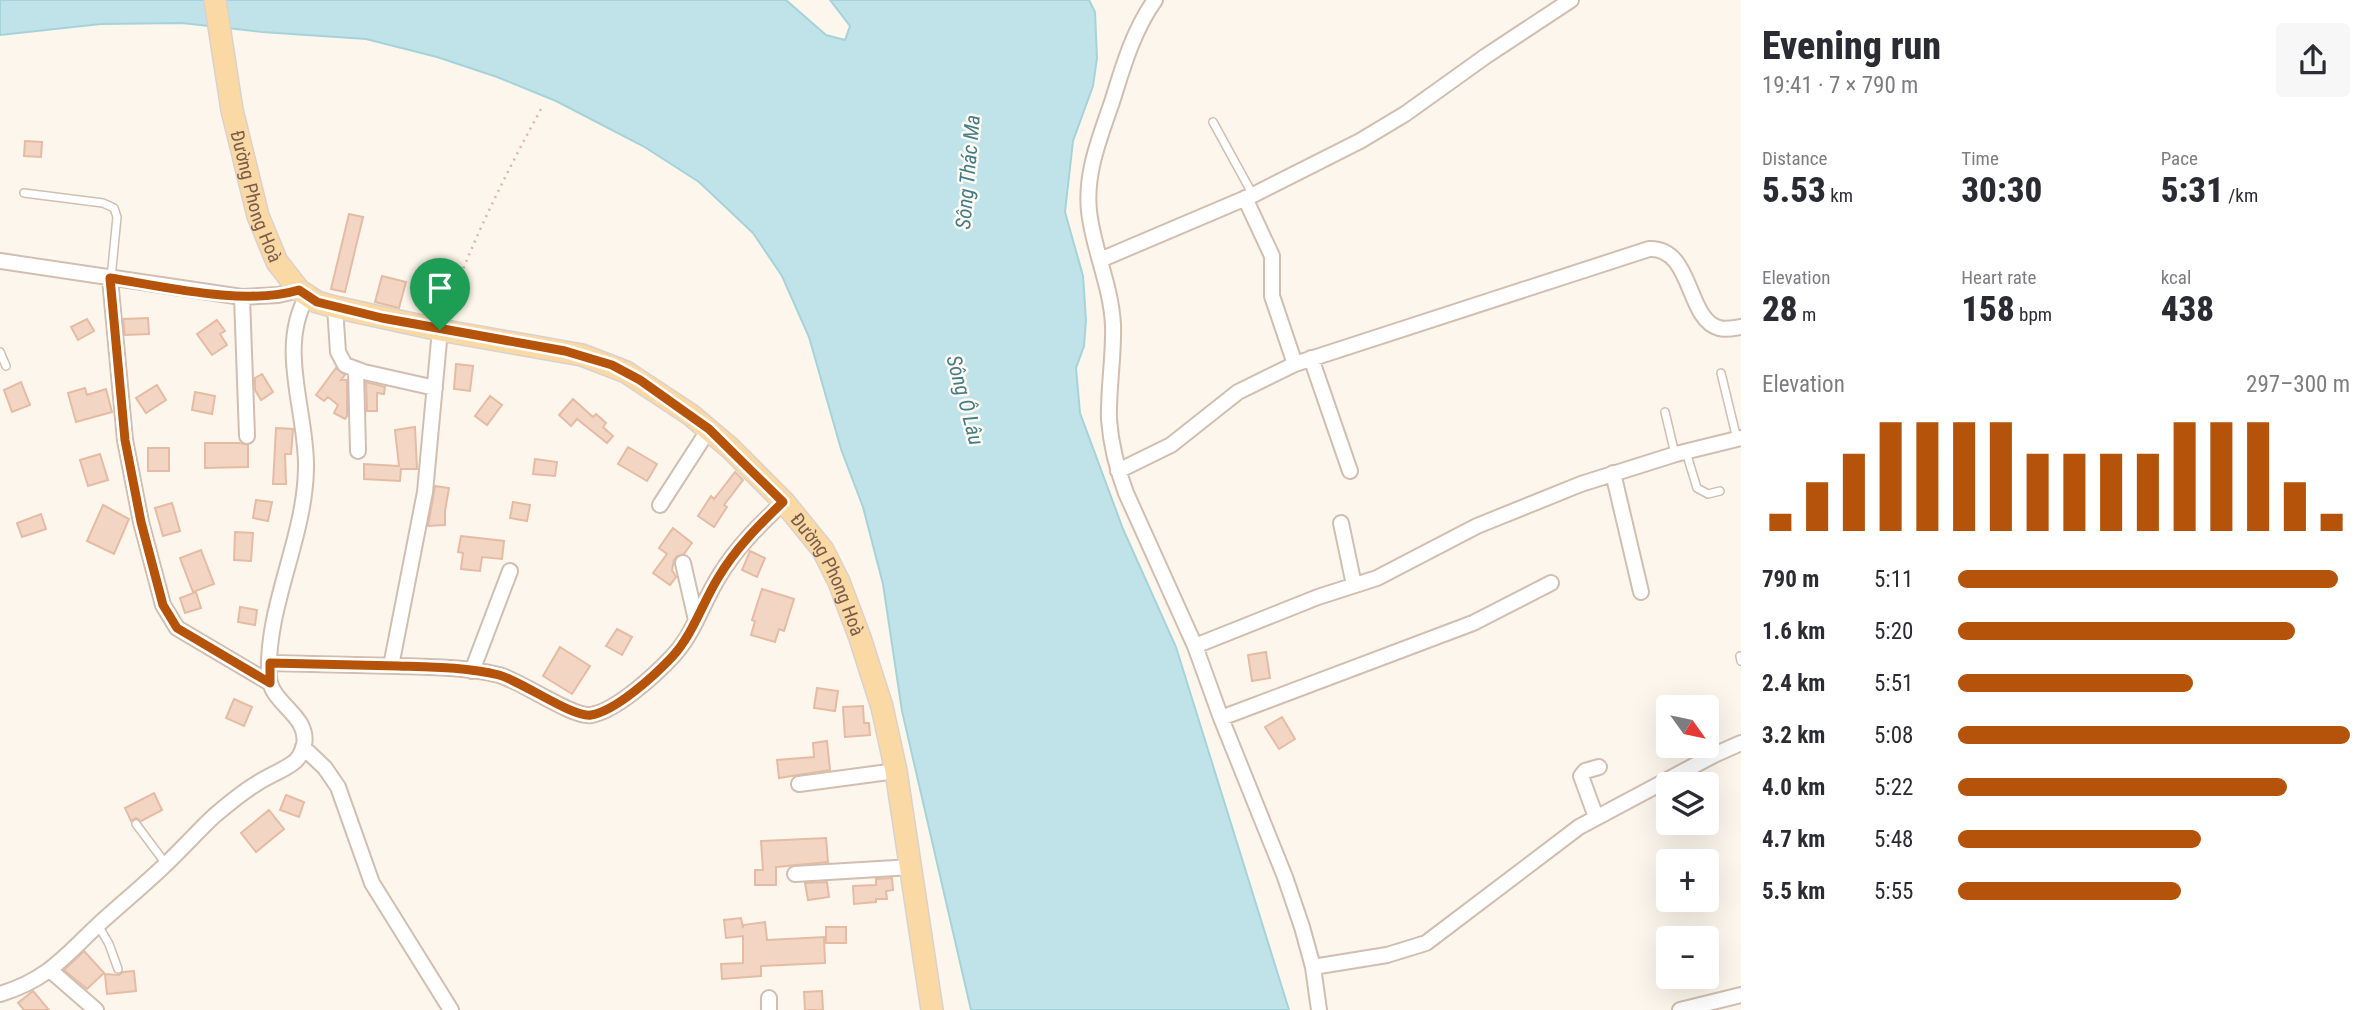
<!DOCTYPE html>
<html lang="en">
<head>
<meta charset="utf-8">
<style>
  :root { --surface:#fff; --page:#f7f7f7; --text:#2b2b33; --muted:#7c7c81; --accent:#b45309 }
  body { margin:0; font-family:"Roboto Condensed",sans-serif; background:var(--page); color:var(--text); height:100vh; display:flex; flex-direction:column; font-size:26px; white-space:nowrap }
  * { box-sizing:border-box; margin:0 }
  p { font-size:23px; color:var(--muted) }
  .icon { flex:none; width:38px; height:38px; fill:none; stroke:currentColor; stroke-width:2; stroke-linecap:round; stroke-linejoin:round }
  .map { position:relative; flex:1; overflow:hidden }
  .sheet { display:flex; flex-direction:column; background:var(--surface); width:630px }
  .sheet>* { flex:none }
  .needle { width:46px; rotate:123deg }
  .tools { position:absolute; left:1656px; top:695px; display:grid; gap:14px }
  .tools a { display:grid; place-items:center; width:63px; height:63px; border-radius:7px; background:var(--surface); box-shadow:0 7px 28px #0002; font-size:35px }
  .pin { position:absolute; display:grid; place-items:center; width:60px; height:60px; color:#fff; margin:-72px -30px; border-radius:50% 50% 50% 0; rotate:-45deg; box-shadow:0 0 7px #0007 }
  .pin .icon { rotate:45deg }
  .round { display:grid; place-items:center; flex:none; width:74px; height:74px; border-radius:7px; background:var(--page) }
  .overview { display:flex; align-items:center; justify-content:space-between; height:119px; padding:0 21px }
  h1 { font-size:38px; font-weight:800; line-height:52px }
  .stats { display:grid; grid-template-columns:repeat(3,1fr); gap:10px; height:119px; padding:7px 21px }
  .stats div { display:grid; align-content:center }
  .stats b { font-size:35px; font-weight:800 }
  .stats small { font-size:19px; font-weight:400 }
  .stats p { font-size:19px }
  .chart { height:196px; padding:14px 21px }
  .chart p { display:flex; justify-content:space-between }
  .chart svg { width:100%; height:126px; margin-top:7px; stroke:var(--accent); stroke-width:6 }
  ul { padding:0 21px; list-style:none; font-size:23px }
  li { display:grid; grid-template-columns:112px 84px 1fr; align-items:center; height:52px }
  li i { height:18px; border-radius:9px; background:var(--accent) }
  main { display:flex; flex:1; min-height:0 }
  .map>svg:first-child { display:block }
  .water { fill:#bfe3e8; stroke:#a5d3da; stroke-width:2 }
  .building { fill:#f3d5c3; stroke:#e6bba3; stroke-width:2 }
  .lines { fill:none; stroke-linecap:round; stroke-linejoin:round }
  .service-casing { stroke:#d1beb0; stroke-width:10 }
  .minor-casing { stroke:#d1beb0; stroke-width:18 }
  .primary-casing { stroke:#dad1cd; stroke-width:24 }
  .path { stroke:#d9b8a5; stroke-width:2.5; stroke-dasharray:2 5; stroke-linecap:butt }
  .service { stroke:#fff; stroke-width:7 }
  .minor { stroke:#fff; stroke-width:14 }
  .primary { stroke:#fbd9a5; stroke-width:21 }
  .route-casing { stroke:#fff; stroke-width:14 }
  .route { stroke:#b45309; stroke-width:9 }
  .labels { text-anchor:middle; stroke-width:5; stroke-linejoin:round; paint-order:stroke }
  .street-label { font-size:19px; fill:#7a5c4d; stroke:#fffaf3 }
  .water-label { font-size:21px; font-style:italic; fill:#437c86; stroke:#fffaf3 }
</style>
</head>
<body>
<main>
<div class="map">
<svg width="1741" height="1010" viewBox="0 0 1741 1010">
  <rect width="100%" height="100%" fill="#fdf6ec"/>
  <path class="water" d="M0 0H786L826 35 845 40 850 26 830 0H1089L1095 12 1097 58 1093 86 1073 141 1065 212 1083 276 1086 320 1084 346 1076 368 1080 413 1123 529 1176 647 1289 1010H971L902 711 883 584 863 507 841 449 809 337 782 276 753 233 699 182 643 146 556 101 497 77 437 57 366 39 262 32 182 23 101 24 0 35Z"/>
  <path class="building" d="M25 141 42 142 41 157 24 156Z
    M349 214 363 217 345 292 331 289Z
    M382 276 406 282 399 308 375 302Z
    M148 318 149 334 125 335 123 319Z
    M87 319 94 331 78 340 71 327Z
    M217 320 225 331 220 334 227 345 212 355 197 334Z
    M456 364 473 366 470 391 454 389Z
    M336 368 345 375 341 380H347V416L345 419 334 413 338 405 328 397 324 401 316 395Z
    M262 374 273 392 261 400 255 390V378Z
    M21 382 30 405 12 412 4 390Z
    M366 382 385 387 384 394 377 393V411H367Z
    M157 385 166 400 146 413 136 398Z
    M85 388 87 395 106 389 112 412 76 422 68 393Z
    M195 392 215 396 212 414 192 410Z
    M490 396 502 405 487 425 475 416Z
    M573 399 593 417 596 414 606 423 603 427 613 436 607 443 577 419 571 426 559 415Z
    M415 427 417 469H401L400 481 364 479V464L399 466 395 430Z
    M276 428 293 429 291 454H285L286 484H273Z
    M205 443H240L248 445V467L205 468Z
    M628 447 657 464 647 481 618 464Z
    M148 448H169V471H148Z
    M100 454 108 480 88 486 80 460Z
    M535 459 557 462 555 476 533 474Z
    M735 472 743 480 724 505 727 507 714 527 698 516 711 496 714 499Z
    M435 486 449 488 445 511V525L428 526Z
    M256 500 272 502 268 521 253 518Z
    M513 502 530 505 527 521 510 518Z
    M172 503 180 531 163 536 155 508Z
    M103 505 129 519 114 554 87 541Z
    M41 514 46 529 22 537 17 523Z
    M673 528 692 543 684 554 677 556 674 560 672 570 676 577 670 585 653 573 667 554 659 548Z
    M235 532 253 533 251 561 234 560Z
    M461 536 504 541 502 559 482 557 480 571 461 569 463 553 458 552Z
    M201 550 214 584 193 592 180 558Z
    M750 551 765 558 757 577 742 570Z
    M762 589 794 599 784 631 779 629 775 642 751 635 755 621 752 620Z
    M196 592 201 608 185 613 180 598Z
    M240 607 257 610 255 625 238 622Z
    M617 629 632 637 622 655 606 646Z
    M560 647 590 666 572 694 543 676Z
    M1266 652 1270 678 1252 681 1248 655Z
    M817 688 838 691 835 711 814 708Z
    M234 699 252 707 244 726 226 718Z
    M863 706 864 723H869L870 735 845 737 843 707Z
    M1282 717 1295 739 1279 749 1265 727Z
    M827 741 830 770 779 778 777 760 814 757 813 743Z
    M154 793 162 810 141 821 136 818 131 821 125 808Z
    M286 795 304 802 299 817 280 810Z
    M269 810 284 829 256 852 241 833Z
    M826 838 828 862 776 867V885H755V870H763L761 841Z
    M892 878 893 890 886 891 887 899H876V902L854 904 853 886 876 885V879Z
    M827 882 829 897 808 900 805 883Z
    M741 918 743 928V925L765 922 767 940 824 937 825 963 761 966V976L722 979 721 964 743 963V936L726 938 724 920Z
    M826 927H846V943H826Z
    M84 951 104 973 87 989 64 970Z
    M134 971 136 991 107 994 105 974 119 975 123 972Z
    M33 991 49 1010H24L18 1003Z
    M822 991 823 1010H805L804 992Z"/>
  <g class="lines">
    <defs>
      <path id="service" d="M1213 122 1253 195
        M24 193 103 203 114 208 117 217 111 278
        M0 352 6 366
        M1721 373 1737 439
        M1665 412 1675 454
        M1686 452 1697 488 1708 494 1720 491
        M1740 656 1741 661
        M136 824 166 864
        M98 925 109 944 118 969"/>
      <path id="minor" d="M1155 0C1133 31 1123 67 1112 102 1100 137 1085 173 1089 211 1093 249 1111 285 1113 325 1114 357 1108 389 1109 420 1111 445 1117 469 1126 493L1195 646 1221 718 1285 877 1302 927 1313 967 1319 1010
        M1245 198 1272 256V296L1295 364
        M1100 260 1253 195 1360 141 1405 114 1486 56 1571 0
        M0 261 242 297 278 295 299 290
        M110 279 125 440 141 522 163 605 177 628 270 683
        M242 297 247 436
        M335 307 338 352 345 365 364 372 435 388
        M1311 358 1350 471
        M356 370 358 451
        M1118 471 1171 445 1238 392 1295 364 1649 249C1693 247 1686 319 1719 328 1726 330 1734 328 1741 327
        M1613 473 1641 592
        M660 505 709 429
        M1341 523 1354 585
        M683 563 696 620
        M1195 646 1318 597 1377 578 1477 526 1581 484 1676 454 1741 438
        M270 663C312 664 355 665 398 666 431 667 466 667 499 675 523 682 573 718 591 715 616 711 655 675 672 657 694 634 702 604 718 578 735 549 759 525 784 502
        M391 666 425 492 440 330
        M472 671 510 571
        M1221 718 1473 623 1551 583
        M303 747 325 768 338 787 372 883 451 1010
        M799 784 896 771
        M1596 817 1581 776 1585 771 1599 767
        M795 874 912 867
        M1313 967 1387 955 1426 943 1579 827 1714 755 1741 743
        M51 971 96 1010
        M0 994C47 980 64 957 98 925 120 905 143 886 165 865 182 849 197 832 214 816 227 805 241 793 256 784 268 776 282 771 293 763 299 759 302 752 304 745 310 715 270 704 269 676 266 605 305 539 306 468 307 411 277 349 307 296
        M769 998V1010
        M1680 1010 1741 995"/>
      <g id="primary">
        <path id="s1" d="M215 0 232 110 258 216 277 262 299 290 317 302 335 307 440 330 582 355 626 372 691 415 730 448 784 502 823 550 839 582 860 638 882 707 896 771 932 1010"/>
      </g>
    </defs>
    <use href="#service" class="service-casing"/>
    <use href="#minor" class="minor-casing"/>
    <use href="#primary" class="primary-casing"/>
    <path class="path" d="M446 314C471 243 505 175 541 109"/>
    <use href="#service" class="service"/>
    <use href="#minor" class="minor"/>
    <use href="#primary" class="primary"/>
  </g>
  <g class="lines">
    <defs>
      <path id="route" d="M110 278C166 287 246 306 299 290L317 302 382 318 565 351 612 365 640 380 709 429 783 502C759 525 735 549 718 578 702 604 693 634 672 657 655 675 616 711 591 715 573 718 523 682 499 675 466 667 431 667 398 666 355 665 312 664 270 663V683L177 628 163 605 141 522 125 440Z"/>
    </defs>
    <use href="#route" class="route-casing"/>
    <use href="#route" class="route"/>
  </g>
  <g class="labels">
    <g class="street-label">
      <text dy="7" stroke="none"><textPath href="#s1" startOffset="201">Đường Phong Hoà</textPath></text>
      <text dy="7" stroke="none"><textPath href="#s1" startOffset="936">Đường Phong Hoà</textPath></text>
    </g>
    <g class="water-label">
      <text transform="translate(968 172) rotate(-85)" y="7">Sông Thác Ma</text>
      <text transform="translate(965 400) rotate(75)" y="7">Sông Ô Lâu</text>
    </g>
  </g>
</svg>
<div class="tools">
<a><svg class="needle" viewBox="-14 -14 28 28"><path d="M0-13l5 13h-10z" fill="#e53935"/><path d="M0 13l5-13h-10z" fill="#7c7c81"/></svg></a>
<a><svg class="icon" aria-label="layers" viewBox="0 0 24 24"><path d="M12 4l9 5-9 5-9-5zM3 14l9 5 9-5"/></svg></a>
<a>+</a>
<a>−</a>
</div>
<div class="pin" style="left:440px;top:330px;background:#1e9e55"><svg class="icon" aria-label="arrive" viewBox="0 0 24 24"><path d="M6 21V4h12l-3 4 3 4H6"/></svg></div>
</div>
<section class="sheet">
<div class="overview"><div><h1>Evening run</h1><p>19:41 · 7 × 790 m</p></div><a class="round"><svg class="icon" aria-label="share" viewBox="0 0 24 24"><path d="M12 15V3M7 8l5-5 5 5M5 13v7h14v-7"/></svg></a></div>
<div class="stats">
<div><p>Distance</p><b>5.53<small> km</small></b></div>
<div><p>Time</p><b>30:30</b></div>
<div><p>Pace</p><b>5:31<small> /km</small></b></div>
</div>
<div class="stats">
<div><p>Elevation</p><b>28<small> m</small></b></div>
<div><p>Heart rate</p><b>158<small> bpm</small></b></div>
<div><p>kcal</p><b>438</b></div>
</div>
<div class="chart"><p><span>Elevation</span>297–300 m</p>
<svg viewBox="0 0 160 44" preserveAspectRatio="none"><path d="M5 44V38M15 44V27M25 44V17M35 44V6M45 44V6M55 44V6M65 44V6M75 44V17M85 44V17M95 44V17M105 44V17M115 44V6M125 44V6M135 44V6M145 44V27M155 44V38"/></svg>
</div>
<ul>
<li><b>790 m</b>5:11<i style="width:97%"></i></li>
<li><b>1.6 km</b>5:20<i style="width:86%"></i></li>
<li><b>2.4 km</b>5:51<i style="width:60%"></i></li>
<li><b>3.2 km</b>5:08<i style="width:100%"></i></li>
<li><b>4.0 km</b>5:22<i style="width:84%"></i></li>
<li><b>4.7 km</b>5:48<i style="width:62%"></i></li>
<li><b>5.5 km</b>5:55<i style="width:57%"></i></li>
</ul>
</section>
</main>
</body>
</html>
